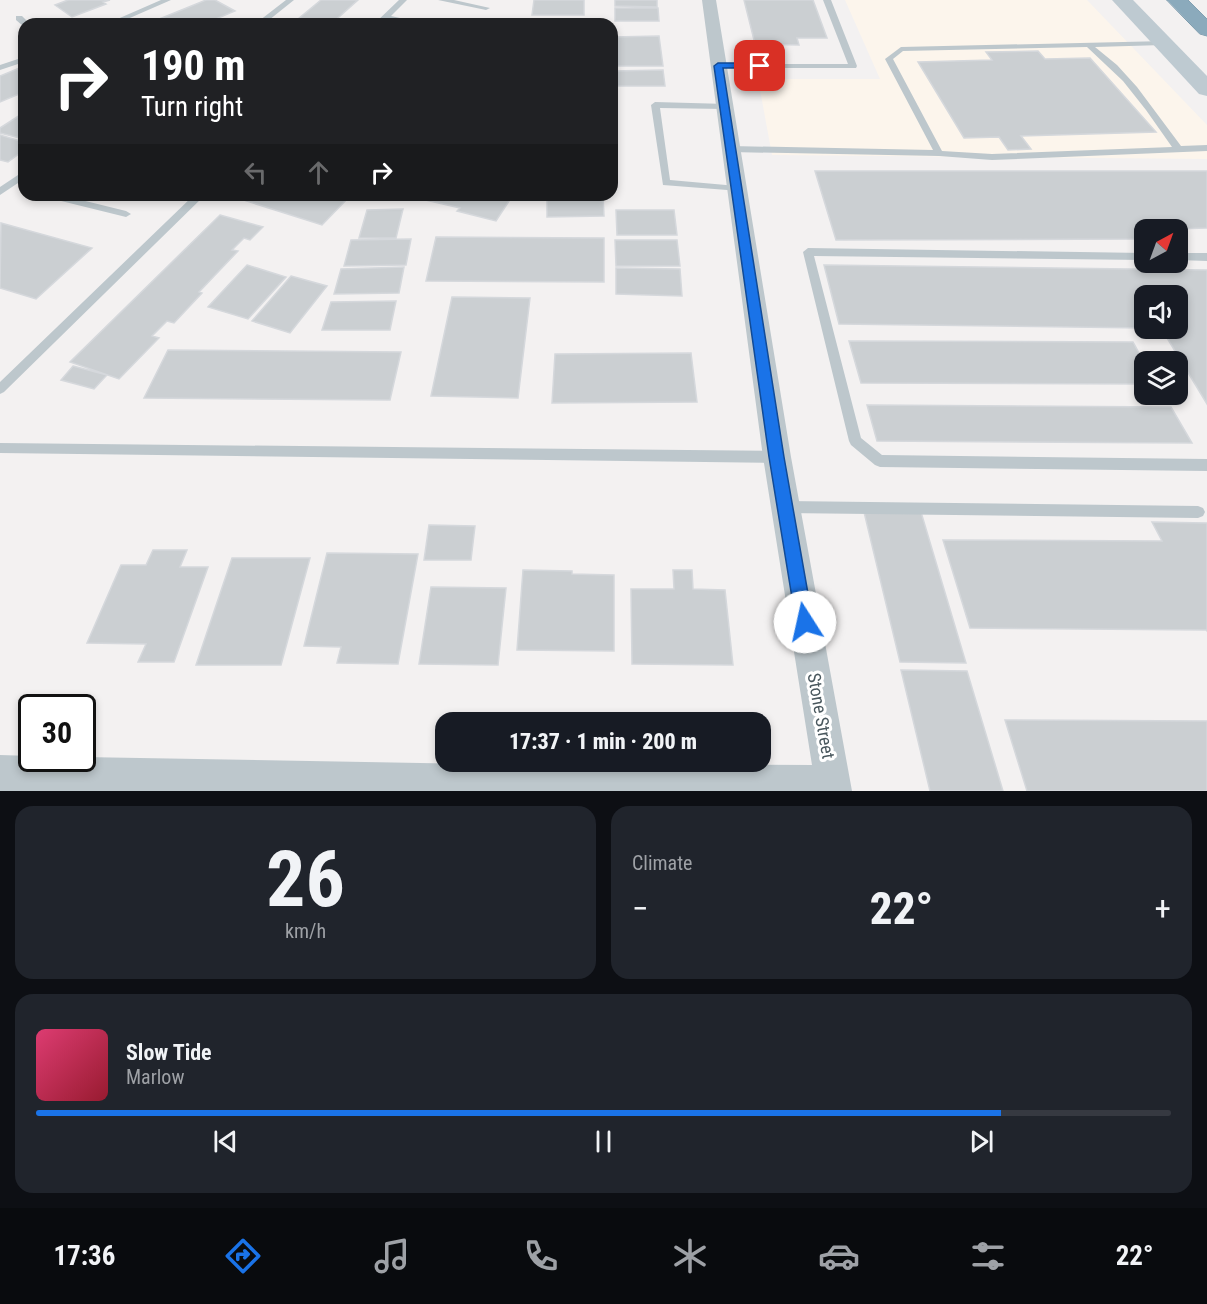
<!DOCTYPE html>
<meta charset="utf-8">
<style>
:root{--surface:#171b24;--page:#20242c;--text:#f1f3f6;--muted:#9ea1a6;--line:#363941;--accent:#1a73e8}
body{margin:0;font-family:"Roboto Condensed",sans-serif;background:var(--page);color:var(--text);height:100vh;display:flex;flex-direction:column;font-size:22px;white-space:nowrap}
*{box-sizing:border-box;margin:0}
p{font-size:20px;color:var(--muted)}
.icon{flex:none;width:33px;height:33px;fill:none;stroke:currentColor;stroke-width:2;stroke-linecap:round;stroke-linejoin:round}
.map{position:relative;height:791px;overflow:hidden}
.panel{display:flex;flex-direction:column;gap:15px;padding:15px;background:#0d0f14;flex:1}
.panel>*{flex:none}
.top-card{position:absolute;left:18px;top:18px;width:600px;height:183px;border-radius:18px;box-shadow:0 3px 9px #0003;background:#202124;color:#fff;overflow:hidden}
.needle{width:39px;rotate:41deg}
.tools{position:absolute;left:1134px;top:219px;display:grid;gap:12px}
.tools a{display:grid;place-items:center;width:54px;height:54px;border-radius:12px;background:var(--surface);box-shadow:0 3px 9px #0003;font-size:30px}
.speed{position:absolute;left:18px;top:694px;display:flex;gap:12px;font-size:30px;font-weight:700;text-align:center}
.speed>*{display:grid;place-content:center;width:78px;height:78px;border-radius:50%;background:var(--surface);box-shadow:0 3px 9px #0003;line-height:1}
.speed .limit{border:3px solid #111;border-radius:9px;background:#fff;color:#111}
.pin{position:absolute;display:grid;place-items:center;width:51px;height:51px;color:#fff;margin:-26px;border-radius:12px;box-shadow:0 3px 9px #0006}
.me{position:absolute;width:66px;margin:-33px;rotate:350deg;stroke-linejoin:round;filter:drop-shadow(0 0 4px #0008)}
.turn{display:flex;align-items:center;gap:21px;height:126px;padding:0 24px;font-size:27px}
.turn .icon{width:78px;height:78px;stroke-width:2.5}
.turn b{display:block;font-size:42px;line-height:51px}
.lanes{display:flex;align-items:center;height:57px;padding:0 24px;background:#0003;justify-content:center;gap:30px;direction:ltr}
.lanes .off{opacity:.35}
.big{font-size:45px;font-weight:800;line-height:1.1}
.panel .widget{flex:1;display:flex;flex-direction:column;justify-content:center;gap:9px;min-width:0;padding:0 21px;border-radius:18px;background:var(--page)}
.panel .dial{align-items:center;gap:0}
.dial b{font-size:78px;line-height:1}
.song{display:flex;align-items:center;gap:18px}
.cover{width:72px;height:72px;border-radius:9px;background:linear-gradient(135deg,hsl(340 70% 55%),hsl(350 70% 35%))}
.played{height:6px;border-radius:3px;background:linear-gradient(90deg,var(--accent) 85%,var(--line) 85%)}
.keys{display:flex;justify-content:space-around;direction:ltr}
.heat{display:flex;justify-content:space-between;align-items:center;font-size:33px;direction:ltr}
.panel .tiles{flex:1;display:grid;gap:15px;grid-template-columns:1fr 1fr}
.widget:last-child{grid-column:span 2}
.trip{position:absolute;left:435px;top:712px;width:336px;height:60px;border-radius:18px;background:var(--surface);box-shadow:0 3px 9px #0003;font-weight:800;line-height:60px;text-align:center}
.menu{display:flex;height:96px;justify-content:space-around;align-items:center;background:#090b0e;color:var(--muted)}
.menu .icon{width:42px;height:42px}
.menu .on{color:var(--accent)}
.menu b{font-size:27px;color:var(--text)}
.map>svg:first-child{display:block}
.commercial{fill:#fcf5ec}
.building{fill:#cbcfd2;stroke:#d5d8dc;stroke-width:1.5}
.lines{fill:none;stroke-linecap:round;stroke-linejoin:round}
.highway-casing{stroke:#7796a8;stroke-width:1}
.lane{fill:#bdc7cc;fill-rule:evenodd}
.street{fill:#bdc7cc;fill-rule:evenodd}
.secondary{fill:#becad1;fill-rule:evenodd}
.highway{fill:#8baabc;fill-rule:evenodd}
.route{fill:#1a73e8;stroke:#114b97;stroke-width:1.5}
.labels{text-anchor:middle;stroke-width:6;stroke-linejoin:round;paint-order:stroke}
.street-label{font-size:18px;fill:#49575d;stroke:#fff}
</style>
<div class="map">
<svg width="1207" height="791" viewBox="0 0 1207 791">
<rect width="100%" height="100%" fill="#f3f1f1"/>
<!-- commercial -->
<path class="commercial" d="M845 0H1087L1207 125V159L772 155 758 79H880Z"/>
<!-- building -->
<path class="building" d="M68 0H110L103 2 106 4 72 17 55 5Z
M206 0H215L235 11 204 24H147Z
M321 0H358L331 24H292Z
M534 0H584V15H532Z
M615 0H657V7L615 6Z
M744 0H813L827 38H797L799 45 755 44Z
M615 8H658L659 21H615Z
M659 36 663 66H617L614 37Z
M1038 51 1045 59 1090 58 1156 132 1021 136 1031 149 1008 150 999 137 964 138 918 62 992 60 986 52Z
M24 66V92L0 102V76Z
M663 70 665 86H615L613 71Z
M20 115 24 116V139L0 133V128Z
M0 135 24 142V150L8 162 0 160Z
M815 171H1207V228L1144 230V239L836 240Z
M236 195H351L322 225 234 197Z
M404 195H513L496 221 457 211 460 208Z
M603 195 604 216 547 217V196Z
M403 209 396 238H359L367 210Z
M616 210H674L677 235H617Z
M220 215 263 227 250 240 244 238 232 250 238 251 199 292 202 293 174 323 167 321 152 336 159 338 119 379 70 362Z
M1 223 92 248 36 299 0 288Z
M436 237 604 238V282L426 281Z
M411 239 406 265 344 266 351 240Z
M615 240H677L680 266H616Z
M247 265 286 277 248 319 208 307Z
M824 265 1207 270V404L1161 328H1178V296H1144V328L839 324Z
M404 267 399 293 334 294 341 269Z
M616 268 680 269 682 296 616 294Z
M291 276 327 286 290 333 252 321Z
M452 297 530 298 518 398 431 396Z
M396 301 390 330H322L331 302Z
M849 341 1133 342 1144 362V384L861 383Z
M168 350 401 352 390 400 144 398Z
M691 353 697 402 552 403 555 354Z
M73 366 107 375 94 389 61 380Z
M867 405 1171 407 1192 443 877 441Z
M864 512H921L966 663 900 662Z
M1152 522 1207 523V631L1206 630 970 628 943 540 1162 541Z
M429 525 475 526 471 560H424Z
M153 550H187L180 567H208L174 662H138L146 644 87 643 121 565H146Z
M327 553 418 554 398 664 337 663 341 647 304 646Z
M232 558H310L281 665H196Z
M523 570 572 571V574L614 575V651L517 650Z
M673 570H692L693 589 725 590 733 665 632 664 631 589H674Z
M431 587 506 588 498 665 419 664Z
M901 670 967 671 1003 791H930Z
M1005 720 1207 721V791H1027Z"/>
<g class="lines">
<!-- highway casing -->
<g class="highway-casing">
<path id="highway" d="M1167 0H1188L1207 19V36L1200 34Z"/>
</g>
<!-- lane -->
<path class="lane" d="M161 0H171L116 24H106Z
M286 0H294L264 24H255Z
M399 0H407L391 16 427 24H411L387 20 382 24H374Z
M438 0H454L490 8 486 10Z
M823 0H831L857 66 856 68H718L714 66 718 64H848Z
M16 16H22L30 24 23 26 16 20Z
M1166 41V45H1163L1095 47 1117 65 1137 87 1181 146 1207 145V151L992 160 939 156 731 152 727 149 731 146 933 150 885 59 901 47ZM1087 47 1123 81 1146 110 1172 147 992 154 942 151 893 59 903 51Z
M24 57V62L0 70V65Z
M655 102 727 104 728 106 724 109 660 108 670 180 737 186 740 187V191L663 185 651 105Z
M24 171V179L0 195V187Z
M43 195H61L126 211 131 214 126 217 45 197Z
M194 195H205L4 392 0 394V382Z
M808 248 1144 253V260L814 256 861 438 882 455 1207 459V471L880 467 875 465 851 445 849 441 803 252Z
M1207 253V261L1178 260V253Z
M0 443 777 451 782 453 783 457 782 461 777 463 0 453Z
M785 501 1198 506 1203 508 1205 512 1203 516 1198 518 785 513 780 511 778 507 780 503Z"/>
<!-- street -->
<path class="street" d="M702 0H716L791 457 852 791H0V755L32 756V759H82V757L476 764 812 765 763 457Z"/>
<!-- secondary -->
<path class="secondary" d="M1112 0H1133L1207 76V96L1199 94Z"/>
<!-- highway -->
<use href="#highway" class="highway"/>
</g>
<!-- route -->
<path class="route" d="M760 63 764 66 763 68H723L784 457 813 622 811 628 805 630 799 628 796 622 769 457 714 66 718 63Z"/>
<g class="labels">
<!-- street labels -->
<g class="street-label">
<text transform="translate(821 716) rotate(80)" y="6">Stone Street</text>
</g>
</g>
</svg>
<div class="tools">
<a><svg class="needle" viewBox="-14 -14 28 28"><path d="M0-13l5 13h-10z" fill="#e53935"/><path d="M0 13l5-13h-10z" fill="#9ea1a6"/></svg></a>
<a><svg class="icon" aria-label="sound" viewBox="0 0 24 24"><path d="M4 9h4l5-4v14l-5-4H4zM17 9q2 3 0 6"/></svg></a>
<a><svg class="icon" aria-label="layers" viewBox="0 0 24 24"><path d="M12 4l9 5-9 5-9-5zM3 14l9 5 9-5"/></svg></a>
</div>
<div class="speed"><div class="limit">30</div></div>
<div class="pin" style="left:760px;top:66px;background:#d93025"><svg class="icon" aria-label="arrive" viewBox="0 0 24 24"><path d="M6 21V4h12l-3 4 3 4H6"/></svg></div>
<svg class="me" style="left:805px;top:622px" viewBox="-20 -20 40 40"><circle r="19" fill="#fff"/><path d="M0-13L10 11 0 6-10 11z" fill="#1a73e8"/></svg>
<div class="trip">17:37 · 1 min · 200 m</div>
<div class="top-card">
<div class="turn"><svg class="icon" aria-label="right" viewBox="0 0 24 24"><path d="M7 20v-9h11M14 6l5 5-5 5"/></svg><div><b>190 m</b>Turn right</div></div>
<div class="lanes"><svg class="icon off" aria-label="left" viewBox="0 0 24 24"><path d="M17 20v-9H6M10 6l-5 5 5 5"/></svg><svg class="icon off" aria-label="ahead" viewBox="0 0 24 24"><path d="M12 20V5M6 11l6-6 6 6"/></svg><svg class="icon" aria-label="right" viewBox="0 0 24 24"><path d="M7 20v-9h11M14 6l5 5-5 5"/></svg></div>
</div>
</div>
<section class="panel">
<div class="tiles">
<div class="widget dial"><b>26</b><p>km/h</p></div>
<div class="widget"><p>Climate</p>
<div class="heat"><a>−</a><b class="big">22°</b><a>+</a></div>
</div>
<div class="widget">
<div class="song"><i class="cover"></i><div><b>Slow Tide</b><p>Marlow</p></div></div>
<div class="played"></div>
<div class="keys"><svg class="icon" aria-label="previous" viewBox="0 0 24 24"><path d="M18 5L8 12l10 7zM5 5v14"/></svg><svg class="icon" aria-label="pause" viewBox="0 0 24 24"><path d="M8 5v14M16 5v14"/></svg><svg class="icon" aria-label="next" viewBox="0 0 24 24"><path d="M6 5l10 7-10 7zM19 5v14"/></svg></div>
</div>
</div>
</section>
<nav class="menu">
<b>17:36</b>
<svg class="icon on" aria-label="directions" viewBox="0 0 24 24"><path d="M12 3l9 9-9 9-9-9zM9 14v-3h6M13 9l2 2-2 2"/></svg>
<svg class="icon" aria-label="music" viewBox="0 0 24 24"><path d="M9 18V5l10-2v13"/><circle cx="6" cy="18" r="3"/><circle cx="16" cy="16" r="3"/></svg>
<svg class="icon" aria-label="phone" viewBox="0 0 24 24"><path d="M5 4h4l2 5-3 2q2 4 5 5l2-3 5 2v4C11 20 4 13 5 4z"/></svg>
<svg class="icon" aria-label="climate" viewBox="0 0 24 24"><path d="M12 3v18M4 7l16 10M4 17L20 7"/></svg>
<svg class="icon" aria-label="car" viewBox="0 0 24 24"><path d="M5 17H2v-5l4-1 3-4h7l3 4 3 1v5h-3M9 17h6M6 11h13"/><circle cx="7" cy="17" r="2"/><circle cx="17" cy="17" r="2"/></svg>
<svg class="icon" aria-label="filters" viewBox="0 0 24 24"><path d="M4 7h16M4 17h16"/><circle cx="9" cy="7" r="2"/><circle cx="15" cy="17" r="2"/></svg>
<b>22°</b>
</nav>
